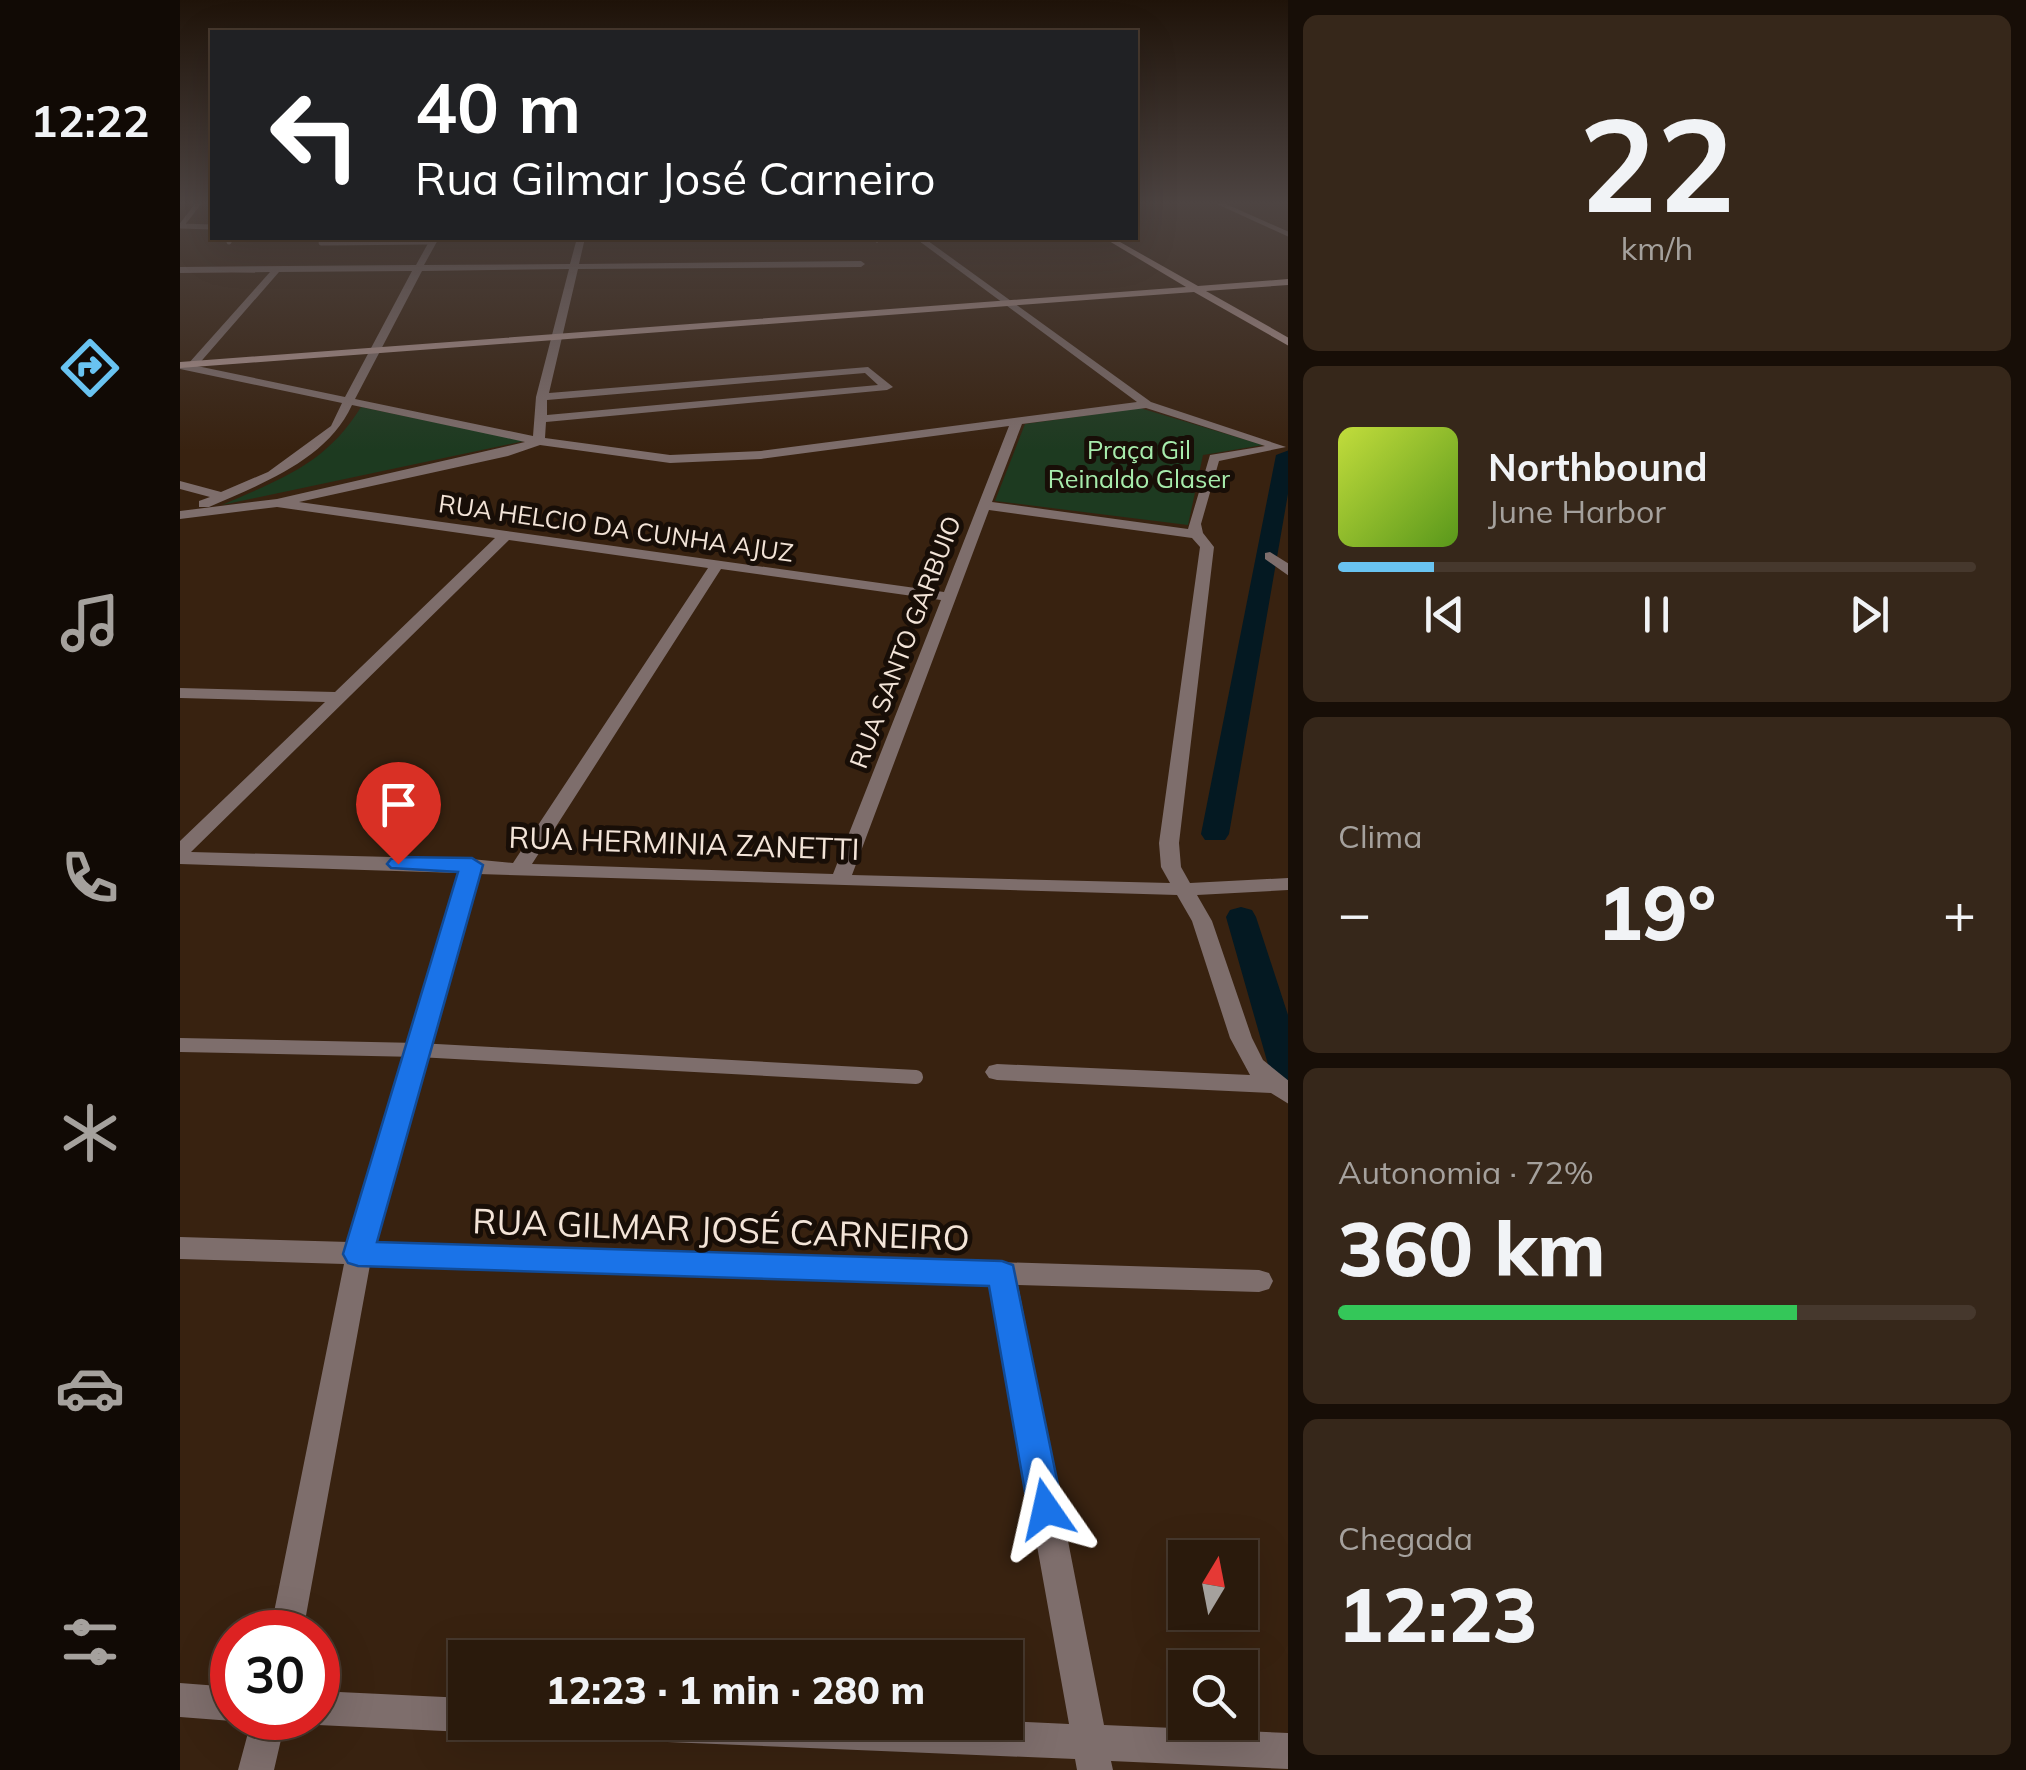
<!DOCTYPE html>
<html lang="pt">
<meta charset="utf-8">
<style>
:root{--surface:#2a1a0c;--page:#36271a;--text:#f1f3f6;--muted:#a5a19d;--line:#46382d;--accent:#69c3f1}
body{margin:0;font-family:Mulish,sans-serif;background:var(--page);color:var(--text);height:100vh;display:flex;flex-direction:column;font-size:38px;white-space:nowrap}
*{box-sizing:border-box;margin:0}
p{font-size:32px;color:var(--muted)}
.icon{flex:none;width:55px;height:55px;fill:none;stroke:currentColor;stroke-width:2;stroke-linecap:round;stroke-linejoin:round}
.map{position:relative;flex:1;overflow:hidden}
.sheet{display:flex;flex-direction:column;gap:15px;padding:15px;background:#170e07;width:738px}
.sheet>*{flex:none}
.guide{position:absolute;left:30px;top:30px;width:928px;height:210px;border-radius:0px;box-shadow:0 10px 40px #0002,0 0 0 2px var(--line);background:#202124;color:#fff;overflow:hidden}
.needle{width:65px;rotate:10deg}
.fabs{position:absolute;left:988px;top:1540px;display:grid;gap:20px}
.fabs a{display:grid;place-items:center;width:90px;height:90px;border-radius:0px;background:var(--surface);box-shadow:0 10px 40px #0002,0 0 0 2px var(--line);font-size:50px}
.speed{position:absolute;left:30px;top:1610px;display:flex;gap:20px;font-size:50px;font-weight:700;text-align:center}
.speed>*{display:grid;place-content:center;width:130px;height:130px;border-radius:50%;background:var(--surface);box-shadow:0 10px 40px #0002,0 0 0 2px var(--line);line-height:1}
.speed .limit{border:15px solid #d22;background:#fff;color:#111}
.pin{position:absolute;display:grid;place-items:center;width:85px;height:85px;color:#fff;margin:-102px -42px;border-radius:50% 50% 50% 0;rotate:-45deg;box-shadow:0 0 10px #0007}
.pin .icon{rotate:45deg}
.me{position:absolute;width:110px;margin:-55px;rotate:349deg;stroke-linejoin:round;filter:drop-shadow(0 0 8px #0008)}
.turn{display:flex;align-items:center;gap:35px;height:210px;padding:0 40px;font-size:45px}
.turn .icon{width:130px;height:130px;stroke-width:2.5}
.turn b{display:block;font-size:70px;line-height:85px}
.big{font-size:75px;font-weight:800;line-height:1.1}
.sheet .widget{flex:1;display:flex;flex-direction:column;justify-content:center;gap:15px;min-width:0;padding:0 35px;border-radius:15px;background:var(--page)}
.sheet .dial{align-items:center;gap:0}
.dial b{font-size:130px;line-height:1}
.song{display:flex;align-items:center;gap:30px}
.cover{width:120px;height:120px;border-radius:15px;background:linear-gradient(135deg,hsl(70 70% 55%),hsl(90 70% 35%))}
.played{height:10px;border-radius:5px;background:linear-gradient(90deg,var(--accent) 15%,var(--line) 15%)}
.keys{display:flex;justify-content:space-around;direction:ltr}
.heat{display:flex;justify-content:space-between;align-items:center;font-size:55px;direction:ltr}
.charge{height:15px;border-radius:8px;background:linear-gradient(90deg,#34c759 72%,var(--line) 0)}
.trip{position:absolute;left:268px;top:1640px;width:575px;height:100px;border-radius:0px;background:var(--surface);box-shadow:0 10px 40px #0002,0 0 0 2px var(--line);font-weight:800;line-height:100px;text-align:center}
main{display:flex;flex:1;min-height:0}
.tab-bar{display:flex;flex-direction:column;width:180px;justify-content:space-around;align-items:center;background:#110a05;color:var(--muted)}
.tab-bar .icon{width:70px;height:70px}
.tab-bar .current{color:var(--accent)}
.tab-bar b{font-size:45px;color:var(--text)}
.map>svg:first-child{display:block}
.green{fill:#1d3a20}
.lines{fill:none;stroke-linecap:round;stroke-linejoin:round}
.canal{fill:#041922;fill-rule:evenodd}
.lane-far1{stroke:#7e6e6c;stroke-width:5}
.lane{stroke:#7e6e6c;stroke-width:14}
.street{fill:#7e6e6c;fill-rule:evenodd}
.secondary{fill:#b09692;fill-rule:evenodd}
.route{fill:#1a73e8;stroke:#114b97;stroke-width:2.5}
.labels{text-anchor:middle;stroke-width:10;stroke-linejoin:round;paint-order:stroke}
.far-park-label{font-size:25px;fill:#a7ecac;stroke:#180e07}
.far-street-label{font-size:25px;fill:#f3e4d8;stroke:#180e07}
.street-label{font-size:30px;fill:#f3e4d8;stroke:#180e07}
.near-street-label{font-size:35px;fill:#f3e4d8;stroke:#180e07}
</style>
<main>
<nav class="tab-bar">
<b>12:22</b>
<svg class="icon current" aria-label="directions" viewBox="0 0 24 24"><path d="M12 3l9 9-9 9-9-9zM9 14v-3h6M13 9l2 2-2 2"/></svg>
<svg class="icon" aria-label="music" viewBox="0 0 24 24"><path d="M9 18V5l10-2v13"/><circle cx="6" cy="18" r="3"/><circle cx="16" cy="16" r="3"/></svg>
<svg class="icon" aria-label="phone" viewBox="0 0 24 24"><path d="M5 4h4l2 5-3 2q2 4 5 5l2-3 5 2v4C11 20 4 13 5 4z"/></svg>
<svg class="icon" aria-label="climate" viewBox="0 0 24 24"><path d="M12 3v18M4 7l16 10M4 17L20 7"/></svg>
<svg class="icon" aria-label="car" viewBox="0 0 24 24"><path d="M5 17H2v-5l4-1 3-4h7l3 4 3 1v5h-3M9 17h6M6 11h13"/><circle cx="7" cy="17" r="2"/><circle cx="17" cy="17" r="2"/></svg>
<svg class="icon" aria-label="filters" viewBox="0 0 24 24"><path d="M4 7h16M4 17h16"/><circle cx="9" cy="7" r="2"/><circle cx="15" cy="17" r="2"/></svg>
</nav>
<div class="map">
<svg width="1109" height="1770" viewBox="0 0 1109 1770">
<rect width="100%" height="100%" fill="#382210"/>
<!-- green -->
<path class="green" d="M181 407 344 441 42 505C101 479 146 464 181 407Z
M960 408 1083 445 1023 455 1008 525 815 501 845 424Z"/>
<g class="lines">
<!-- canal -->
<path class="canal" d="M1109 450V488L1049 834 1045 840H1025L1021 834 1096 455Z
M1061 907 1072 910 1076 917 1109 1018V1088L1097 1084 1091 1075 1046 917 1050 910Z"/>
<!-- lane-far1 -->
<path class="lane-far1" d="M18 204 1 226 32 227
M48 238 49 242
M141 243 252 242"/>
<!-- lane -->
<path class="lane" d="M0 1045 238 1050 736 1077"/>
<!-- street -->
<path class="street" d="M1037 204H1046L1109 232V237Z
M251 238H259L244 265 390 264 397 238H405L399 264 681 261 685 264 681 267 398 269 369 393 688 367 713 387 707 390 366 422 365 438 490 455 581 451 957 402 735 238H744L971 402 1106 447 1039 461 1021 524 1023 533 1034 547 999 843 1001 867 1010 883 1109 878V890L1017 895 1032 921 1072 1038 1083 1060 1109 1081V1104L1091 1093 817 1080 809 1078 805 1072 809 1066 817 1064 1070 1075 1050 1038 1012 921 997 895 298 874 195 1243 1079 1270 1089 1273 1093 1281 1089 1289 1079 1292 838 1285 924 1725 1109 1733V1769L931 1761 933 1770H897L895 1759 439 1740 427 1734 422 1722 825 1721 889 1724 810 1284 190 1265 123 1632H90L164 1264 0 1259V1237L169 1242 279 873 0 864V841L145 702 0 698V688L155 692 315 538 97 507 0 519V511L97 499 345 442 172 405C147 460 81 484 29 507H19V501L30 497 0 489V481L41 492 88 472 151 426 162 403 0 369V363L8 364 90 272 0 273V267L236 265ZM389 269 356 397 353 436 175 399 242 271ZM232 271 165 397 17 366 99 272ZM685 373 698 385 367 415V400ZM966 408 1085 446 1030 455 1008 529 812 502 842 424ZM829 426 764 592 119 502 328 456 360 445 490 463 581 459ZM809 510 1012 538 1020 547 979 843 981 867 990 883 672 875ZM329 540 528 568 333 863 291 859 11 852ZM541 569 761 600 653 874 352 864Z
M695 238H703L697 243 693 240Z
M1090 552 1109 564V576L1085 559V553Z
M0 1683 52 1687V1718H61L52 1721 0 1717Z
M138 1691 285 1698V1722H299L297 1727 285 1732 138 1725 125 1718H138Z
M72 1718H106L94 1770H58Z"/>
<!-- secondary -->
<path class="secondary" d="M924 238H933L1018 286 1109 279V285L1026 291 1109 338V346L1014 292 0 368V362L1006 287Z"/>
</g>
<!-- sky -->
<linearGradient id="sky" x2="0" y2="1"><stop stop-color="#1f1309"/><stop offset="0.45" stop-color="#4d4442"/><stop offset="1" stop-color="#4d4442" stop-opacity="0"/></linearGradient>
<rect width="1109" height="451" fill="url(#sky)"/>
<!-- route -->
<path class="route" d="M218 857 292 858 303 865 197 1242 822 1261 833 1265 883 1509 878 1521 866 1526 853 1521 848 1509 809 1286 178 1266 168 1263 163 1254 278 872 211 868 207 864 211 859Z"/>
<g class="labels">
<!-- far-park labels -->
<g class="far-park-label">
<text x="959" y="459">Praça Gil<tspan x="959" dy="29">Reinaldo Glaser</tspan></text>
</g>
<!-- far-street labels -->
<g class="far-street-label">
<text transform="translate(436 528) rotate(8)" y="9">RUA HELCIO DA CUNHA AJUZ</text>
<text transform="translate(725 642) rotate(-69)" y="9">RUA SANTO GARBUIO</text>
</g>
<!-- street labels -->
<g class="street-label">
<text transform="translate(504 844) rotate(2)" y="10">RUA HERMINIA ZANETTI</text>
</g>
<!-- near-street labels -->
<g class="near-street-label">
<text transform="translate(541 1230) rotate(2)" y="12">RUA GILMAR JOSÉ CARNEIRO</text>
</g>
</g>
</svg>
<div class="fabs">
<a><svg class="needle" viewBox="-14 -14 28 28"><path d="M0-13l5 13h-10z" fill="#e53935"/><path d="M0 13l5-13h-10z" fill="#a5a19d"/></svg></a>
<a><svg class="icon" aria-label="search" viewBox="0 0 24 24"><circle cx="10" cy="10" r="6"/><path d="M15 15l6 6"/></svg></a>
</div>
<div class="speed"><div class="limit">30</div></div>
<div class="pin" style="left:218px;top:864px;background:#d93025"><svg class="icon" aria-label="arrive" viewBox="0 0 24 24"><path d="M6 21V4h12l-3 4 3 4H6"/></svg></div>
<svg class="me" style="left:866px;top:1509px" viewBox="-20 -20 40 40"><path d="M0-17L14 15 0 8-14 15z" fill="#1a73e8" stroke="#fff" stroke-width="4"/></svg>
<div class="trip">12:23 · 1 min · 280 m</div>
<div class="guide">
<div class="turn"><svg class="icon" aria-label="left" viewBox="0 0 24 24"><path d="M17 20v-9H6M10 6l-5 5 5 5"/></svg><div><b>40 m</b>Rua Gilmar José Carneiro</div></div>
</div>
</div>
<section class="sheet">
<div class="widget dial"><b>22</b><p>km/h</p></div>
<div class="widget">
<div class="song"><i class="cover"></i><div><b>Northbound</b><p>June Harbor</p></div></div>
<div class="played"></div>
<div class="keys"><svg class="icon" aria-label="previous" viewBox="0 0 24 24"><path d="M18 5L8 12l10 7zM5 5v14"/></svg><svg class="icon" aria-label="pause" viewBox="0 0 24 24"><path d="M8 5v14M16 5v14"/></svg><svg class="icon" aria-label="next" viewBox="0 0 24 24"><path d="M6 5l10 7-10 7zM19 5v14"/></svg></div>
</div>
<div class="widget"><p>Clima</p>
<div class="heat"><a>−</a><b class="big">19°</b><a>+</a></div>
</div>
<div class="widget"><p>Autonomia · 72%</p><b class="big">360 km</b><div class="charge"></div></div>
<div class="widget"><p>Chegada</p><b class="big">12:23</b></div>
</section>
</main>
